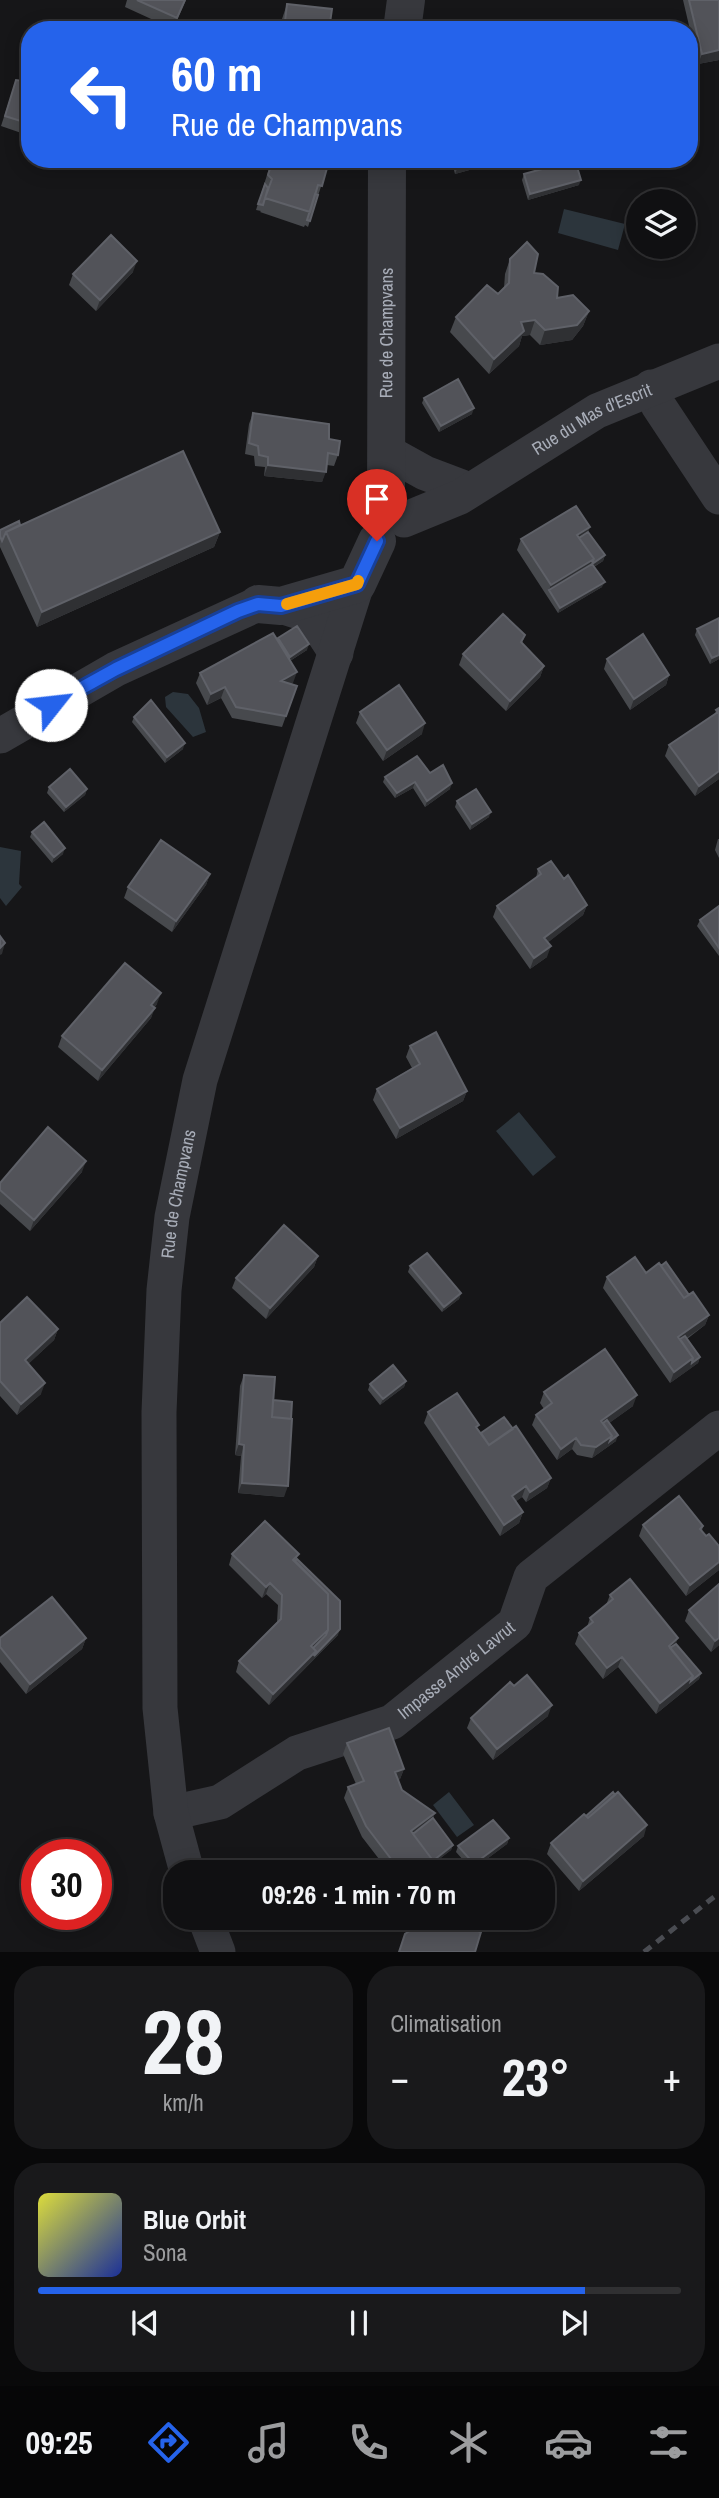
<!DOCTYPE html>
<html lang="fr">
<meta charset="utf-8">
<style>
:root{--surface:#101012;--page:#19191b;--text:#f1f3f6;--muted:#9c9d9f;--line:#303032;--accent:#2563eb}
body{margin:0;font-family:"Archivo Narrow",sans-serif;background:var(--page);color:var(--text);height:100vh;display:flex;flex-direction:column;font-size:26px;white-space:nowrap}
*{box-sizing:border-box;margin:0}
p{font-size:23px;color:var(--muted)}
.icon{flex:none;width:38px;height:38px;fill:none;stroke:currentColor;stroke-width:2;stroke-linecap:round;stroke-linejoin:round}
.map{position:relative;height:1952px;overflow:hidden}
.side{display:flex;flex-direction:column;gap:14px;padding:14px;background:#09090a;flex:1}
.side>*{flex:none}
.top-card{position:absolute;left:21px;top:21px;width:677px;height:147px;border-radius:28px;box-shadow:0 4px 18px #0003,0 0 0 2px var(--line);background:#2563eb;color:#fff;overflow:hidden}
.tools{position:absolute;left:626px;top:189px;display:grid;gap:14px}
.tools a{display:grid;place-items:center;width:70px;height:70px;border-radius:50%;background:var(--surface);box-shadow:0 4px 18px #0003,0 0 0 2px var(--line);font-size:35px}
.speed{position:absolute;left:21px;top:1839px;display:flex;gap:14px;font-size:35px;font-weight:700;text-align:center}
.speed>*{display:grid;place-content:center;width:91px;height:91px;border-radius:50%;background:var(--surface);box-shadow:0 4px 18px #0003,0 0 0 2px var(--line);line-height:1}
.speed .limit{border:10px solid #d22;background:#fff;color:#111}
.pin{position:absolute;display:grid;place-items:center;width:60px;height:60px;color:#fff;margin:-72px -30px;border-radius:50% 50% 50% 0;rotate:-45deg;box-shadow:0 0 7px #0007}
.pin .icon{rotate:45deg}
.me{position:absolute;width:77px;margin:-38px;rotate:61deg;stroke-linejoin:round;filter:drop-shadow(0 0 5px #0008)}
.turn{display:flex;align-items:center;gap:24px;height:147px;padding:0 35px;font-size:32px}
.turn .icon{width:91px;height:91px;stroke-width:2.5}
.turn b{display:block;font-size:49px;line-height:60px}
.big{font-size:52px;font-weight:700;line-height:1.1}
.side .widget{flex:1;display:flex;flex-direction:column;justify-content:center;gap:10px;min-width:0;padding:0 24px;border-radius:28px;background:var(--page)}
.side .dial{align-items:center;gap:0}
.dial b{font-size:91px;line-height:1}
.song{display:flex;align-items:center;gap:21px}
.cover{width:84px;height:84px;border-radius:10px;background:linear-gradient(135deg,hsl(60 70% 55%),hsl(230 70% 35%))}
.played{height:7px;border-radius:4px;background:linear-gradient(90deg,var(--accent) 85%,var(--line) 85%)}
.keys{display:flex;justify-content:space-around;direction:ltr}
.heat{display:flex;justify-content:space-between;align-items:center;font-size:38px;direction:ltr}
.side .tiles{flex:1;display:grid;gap:14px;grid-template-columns:1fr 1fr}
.widget:last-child{grid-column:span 2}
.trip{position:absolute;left:163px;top:1860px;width:392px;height:70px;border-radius:28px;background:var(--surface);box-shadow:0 4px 18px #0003,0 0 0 2px var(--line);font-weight:700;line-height:70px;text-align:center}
.menu{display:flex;height:112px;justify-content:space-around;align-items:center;background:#060607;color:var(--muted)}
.menu .icon{width:49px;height:49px}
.menu .selected{color:var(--accent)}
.menu b{font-size:32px;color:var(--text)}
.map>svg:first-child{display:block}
.water{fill:#2c353c}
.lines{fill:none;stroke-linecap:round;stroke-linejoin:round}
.minor{stroke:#37383d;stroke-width:35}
.tertiary{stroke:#37383d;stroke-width:38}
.rail{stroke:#4a4c52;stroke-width:5;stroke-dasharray:9 7;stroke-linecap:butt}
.wall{fill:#47494d}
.shaded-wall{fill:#2f3033}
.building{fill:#525359;stroke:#5f6168;stroke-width:2}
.route-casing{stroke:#184099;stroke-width:18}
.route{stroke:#2563eb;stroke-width:12}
.slow{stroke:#f59e0b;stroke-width:12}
.labels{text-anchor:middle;stroke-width:6;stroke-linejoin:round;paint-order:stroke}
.street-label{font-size:18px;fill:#a8adb8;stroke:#111113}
</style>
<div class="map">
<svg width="719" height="1952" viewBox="0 0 719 1952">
<rect width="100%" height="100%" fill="#161618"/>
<!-- water -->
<path class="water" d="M564 209 625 224 618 250 558 233Z
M173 692 188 694 199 708 206 732 193 737 166 707 165 697Z
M0 847 21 851 19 884 22 887 6 906 0 898Z
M519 1112 556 1157 533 1176 496 1131Z
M449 1792 474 1825 457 1837 433 1805Z"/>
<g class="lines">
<!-- minor -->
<g class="minor">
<path d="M651 387 658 405 719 497"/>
<path d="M387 452 425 473 470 490"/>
<path id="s1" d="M404 520 460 497 597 411 719 361"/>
<path d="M281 606 312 616 336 653"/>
<path d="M0 736 116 669 258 604"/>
<path id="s2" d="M171 1813 220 1802 297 1753 392 1722 515 1623 531 1577 719 1428"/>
<path id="s3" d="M187 1872 171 1813 160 1708 159 1412 164 1290 172 1217 200 1080 357 584"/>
<path d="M205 1918 218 1952"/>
</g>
<!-- tertiary -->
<g class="tertiary">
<path d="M402 30 406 0"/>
<path id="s4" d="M386 506 387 159"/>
<path d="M258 604 281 606 357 584 377 541"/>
</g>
<!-- rail -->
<path class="rail" d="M644 1952 719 1893"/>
</g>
<!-- wall -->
<path class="wall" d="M127 0H186L173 29 125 7Z
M683 0H719V60L698 64Z
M287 4 329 30H280L282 19Z
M30 59V136L1 126 16 80 23 81Z
M272 159H316L315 163 327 168 308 227 305 225 304 227 260 212 261 211 256 210Z
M451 159H509L455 174Z
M524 174 579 185 528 200 522 180Z
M510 259 534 273 557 298 589 311 583 326 572 340 540 345 530 335 522 336 519 346 489 374 450 332 456 317 498 294 504 288 505 274Z
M133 272 96 311 69 285 73 274Z
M424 398 472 414 439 432 422 403Z
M253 413 329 439 338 455 334 466 327 465 322 482 264 476 265 467 255 466 254 456 245 454 249 424Z
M20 525 220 532 214 547 37 627 0 547V530Z
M588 532 605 555 603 561 594 567 602 587 558 613 517 550 521 539Z
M719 618V659L710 664 695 635 697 629Z
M525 635 522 643 544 666 540 677 506 711 459 665 463 654Z
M278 638 307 650 290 661 293 683 291 684 297 686 282 727 232 718 221 698 207 705 196 683 200 673 277 640Z
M607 659 669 675 666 685 630 710 604 669Z
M719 708V779L695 796 665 756 669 745 715 715 716 710Z
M360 712 422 734 383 761 356 723Z
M134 717 183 749 165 763 132 722Z
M430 773 450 789 425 807 413 788 395 798 383 782 385 777Z
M49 787 87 789 85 795 64 812 47 793Z
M457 801 489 817 470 830 455 807Z
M32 832 63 854 52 863 30 837Z
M718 839H719V858L715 850Z
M538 869 564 879 587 905 583 915 548 942 547 957 530 969 493 917 497 906 536 878Z
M210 874 206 885 172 932 124 898 128 887Z
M719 906V956L697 926 700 920Z
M157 1004 154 1008 151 1018 98 1081 58 1047 62 1036Z
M410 1046 467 1091 463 1101 396 1139 373 1100 377 1089 412 1068 406 1057Z
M82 1172 30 1231 0 1204V1183Z
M318 1256 314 1267 266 1319 232 1288 236 1278Z
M410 1266 461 1293 459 1299 442 1312 408 1272Z
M646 1273 689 1295 709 1315 705 1325 687 1339 700 1357 698 1363 670 1383 603 1288 607 1277Z
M0 1323 58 1329 54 1340 28 1364 41 1394 17 1415 0 1396Z
M244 1375 273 1400 291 1419 284 1497 238 1493 241 1456 235 1455 240 1386Z
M406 1381 404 1387 380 1405 368 1390 370 1384Z
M544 1392 633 1406 609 1423 616 1441 592 1458 577 1455 572 1449 557 1460 532 1425 536 1415 544 1409 540 1403Z
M428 1412 478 1429 481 1433 513 1429 551 1478 547 1488 526 1502 522 1497 516 1501 523 1512 519 1523 500 1536 424 1423Z
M643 1525 703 1526 702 1531 706 1536 719 1546V1570L686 1596 639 1536Z
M232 1554 297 1559 338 1635 269 1705 236 1672 239 1661 277 1622 278 1605 266 1594 262 1598 229 1565Z
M719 1584V1645L711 1652 685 1621 689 1610Z
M610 1595 676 1644 701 1673 699 1679 656 1714 618 1667 603 1679 575 1644 579 1633 587 1627 590 1618 606 1605Z
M0 1638H86L82 1649 26 1694 0 1662Z
M548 1716 493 1760 467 1728 471 1718Z
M347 1743 404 1769 400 1779 398 1780 402 1790 433 1818 453 1845 451 1850 422 1872H389L362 1837 344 1798 348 1787 356 1784 343 1754Z
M586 1816 644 1836 579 1891 547 1854 551 1843Z
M509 1838 507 1844 472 1870 456 1852 458 1846Z"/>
<!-- shaded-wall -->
<path class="shaded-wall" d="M719 50V60L698 64 702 54Z
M475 159H509L455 174 459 164Z
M581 180 579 185 528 200 530 194Z
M137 261 133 272 96 311 100 300Z
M589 311 583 326 572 340 540 345 545 330Z
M535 320 530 335 522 336 519 346 489 374 494 359 521 322Z
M474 408 472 414 439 432 441 426Z
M268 465 326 472 322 482 264 476Z
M590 527 586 538 577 543V535Z
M220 532 214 547 37 627 42 612Z
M605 555 603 561 590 569 549 590 551 585 594 559Z
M605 582 602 587 558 613 560 608Z
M309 644 307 650 288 662 290 657Z
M719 655V659L710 664 712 658Z
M544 666 540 677 506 711 510 701Z
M297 672 293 683 277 692 281 681Z
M669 675 666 685 630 710 634 699Z
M225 687 221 698 207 705 211 694Z
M425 723 422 734 383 761 387 750Z
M185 743 183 749 165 763 167 757Z
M719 771V779L695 796 699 786Z
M415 782 413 788 395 798 397 793Z
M452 783 450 789 425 807 427 801Z
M87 789 85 795 64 812 66 807Z
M491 812 489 817 470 830 472 824Z
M65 848 63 854 52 863 54 857Z
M210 874 206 885 172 932 176 921Z
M587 905 583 915 541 948 544 938Z
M5 943 2 954 0 955V948Z
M551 946 547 957 530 969 534 958Z
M161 993 157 1004 151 1012 155 1008 151 1018 98 1081 102 1070Z
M467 1091 463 1101 396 1139 400 1128Z
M86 1161 82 1172 30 1231 34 1220Z
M318 1256 314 1267 266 1319 270 1308Z
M461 1293 459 1299 442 1312 444 1307Z
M709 1315 705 1325 678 1344V1337Z
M58 1329 54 1340 21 1371 25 1360Z
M700 1357 698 1363 690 1369 692 1363Z
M693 1358 690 1369 670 1383 674 1372Z
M406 1381 404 1387 380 1405 383 1399Z
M45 1383 41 1394 17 1415 21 1404Z
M637 1395 633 1406 601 1429V1421Z
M618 1435 616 1441 592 1458 596 1447 612 1436Z
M576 1438 572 1449 557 1460 561 1449Z
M239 1444 244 1445 241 1456 235 1455Z
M551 1478 547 1488 526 1502 530 1492Z
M242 1483 288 1486 284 1497 238 1493Z
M526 1486 522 1497 508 1507 512 1496Z
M523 1512 519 1523 500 1536 504 1525Z
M719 1562V1570L686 1596 690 1585Z
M270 1583 266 1594 262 1598 266 1587Z
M340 1629 338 1635 269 1705 273 1694 316 1651Z
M328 1630 324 1641 311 1653V1646Z
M86 1638 82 1649 26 1694 30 1684Z
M678 1638 674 1649 669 1653V1646Z
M719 1638V1645L711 1652 715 1641Z
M622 1657 618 1667 603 1679 607 1668Z
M701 1673 699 1679 656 1714 660 1703 693 1676Z
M552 1705 548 1716 493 1760 497 1749Z
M404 1769 400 1779 391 1783 395 1772Z
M435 1813 431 1824 411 1839V1831Z
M647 1825 644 1836 579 1891 583 1881Z
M509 1838 507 1844 472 1870 474 1864Z
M453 1845 451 1850 427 1869 429 1864Z
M431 1858 427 1869 422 1872H412Z"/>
<!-- building -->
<path class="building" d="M137 0H185L177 18Z
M689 0H719V50L702 54Z
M287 4 332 9 329 30H284Z
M30 61V124L5 116 16 80 23 81Z
M273 159H316L315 163 327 168 322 186 318 185 310 212 265 198 272 179 268 175Z
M458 159H475L459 164Z
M575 160 581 180 530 194 524 174Z
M265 184 268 188 263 205 258 204Z
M315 194 318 195 310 221 307 220Z
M111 235 137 261 100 300 73 274Z
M527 242 538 254 534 273 543 274 558 287 557 298 573 295 589 311 577 325 545 330 535 320 521 322 524 331 494 359 456 317 487 285 498 294 509 283 510 259Z
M458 379 474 408 441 426 424 398Z
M253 413 329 424V439L340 441 338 455 328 453 326 472 268 465V457L259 455 258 446 249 443Z
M183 451 220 532 42 612 6 532Z
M576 506 590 527 577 535 594 559 551 585 521 539Z
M19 521 20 525 6 532 2 541 0 536V530Z
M588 532 605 555 592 564 594 559 579 538Z
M592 564 605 582 560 608 549 590Z
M503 614 525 635 521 642 544 666 510 701 463 654Z
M719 618V655L712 658 697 629Z
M297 626 309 644 290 657 278 638Z
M273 633 297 672 281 681 297 686 286 716 236 707 225 687 211 694 200 673Z
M643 634 669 675 634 699 607 659Z
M399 685 425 723 387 750 360 712Z
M151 700 185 743 167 757 134 717Z
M719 708V771L699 786 669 745 718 712 716 710Z
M417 756 430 773 443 765 452 783 427 801 415 782 397 793 385 777Z
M70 769 87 789 66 807 49 787Z
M476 789 491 812 472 824 457 801Z
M44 822 65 848 54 857 32 832Z
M161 840 210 874 176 921 128 887Z
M551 861 564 879 568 875 587 905 544 938 551 946 534 958 497 906 541 874 538 869Z
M719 906V948L700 920Z
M0 936 5 943 0 948Z
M125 963 161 993 151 1005 155 1008 102 1070 62 1036Z
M436 1032 467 1091 400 1128 377 1089 420 1064 410 1046Z
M48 1127 86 1161 34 1220 0 1190V1183Z
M284 1225 318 1256 270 1308 236 1278Z
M427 1253 461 1293 444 1307 410 1266Z
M635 1257 646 1273 659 1263 684 1298 693 1292 709 1315 678 1337 693 1358 674 1372 607 1277Z
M666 1262 689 1295 684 1298 661 1266Z
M27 1297 58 1329 25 1360 45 1383 21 1404 0 1381V1323Z
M685 1336 700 1357 692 1363 693 1358 680 1339Z
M605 1349 637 1395 601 1421 612 1436 596 1447 581 1445 576 1438 561 1449 536 1415 552 1403 544 1392Z
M393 1365 406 1381 383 1399 370 1384Z
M244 1375 275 1377 272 1417 292 1419 288 1486 242 1483 244 1445 239 1444Z
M457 1393 479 1425 476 1427 489 1445 516 1426 551 1478 530 1492 526 1486 512 1496 523 1512 504 1525 428 1412Z
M273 1400 292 1402 291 1419 272 1417Z
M504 1417 513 1429 489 1445 481 1433Z
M607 1420 618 1435 610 1441 612 1436 603 1423Z
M679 1496 703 1526 700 1529 706 1536 709 1534 719 1546V1562L690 1585 643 1525Z
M265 1521 299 1554 293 1560 328 1594V1630L311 1646 316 1651 273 1694 239 1661 281 1619 282 1595 270 1583 266 1587 232 1554Z
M297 1559 340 1601V1629L314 1656 316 1651 313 1648 326 1635 328 1630V1594L295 1561Z
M630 1579 678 1638 669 1646 693 1676 660 1703 622 1657 607 1668 579 1633 593 1622 590 1618 613 1599 610 1595Z
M719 1584V1638L715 1641 689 1610Z
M52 1597 86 1638 30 1684 0 1647V1638Z
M676 1644 701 1673 691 1681 693 1676 670 1648Z
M527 1675 552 1705 497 1749 471 1718 510 1682 514 1686Z
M389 1728 404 1769 395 1772 402 1790 435 1813 411 1831 431 1858 412 1872H401L366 1826 348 1787 364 1781 347 1743Z
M613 1792 615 1795 588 1818 586 1816Z
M618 1792 647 1825 583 1881 551 1843 584 1814 588 1818Z
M433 1818 453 1845 429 1864 431 1858 413 1834Z
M493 1820 509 1838 474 1864 458 1846Z
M430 1918H433L481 1932 475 1952H399L405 1934Z"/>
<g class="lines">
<!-- route casing -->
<g class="route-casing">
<path id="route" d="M51 705 116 669 238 611 258 604 281 606 357 584 377 541"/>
</g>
<!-- route -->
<use href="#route" class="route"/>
<!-- slow -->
<path class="slow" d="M287 604 357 584 358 581"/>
</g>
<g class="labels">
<!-- street labels -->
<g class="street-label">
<text dy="6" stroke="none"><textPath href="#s4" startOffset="173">Rue de Champvans</textPath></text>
<text dy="6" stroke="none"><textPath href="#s1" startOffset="214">Rue du Mas d'Escrit</textPath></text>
<text dy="6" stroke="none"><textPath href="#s3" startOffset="682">Rue de Champvans</textPath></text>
<text dy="6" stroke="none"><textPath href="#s2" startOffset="324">Impasse André Lavrut</textPath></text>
</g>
</g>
</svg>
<div class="tools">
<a><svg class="icon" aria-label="layers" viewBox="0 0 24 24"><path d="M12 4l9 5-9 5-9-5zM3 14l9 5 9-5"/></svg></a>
</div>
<div class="speed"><div class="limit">30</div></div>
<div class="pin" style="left:377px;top:541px;background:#d93025"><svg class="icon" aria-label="arrive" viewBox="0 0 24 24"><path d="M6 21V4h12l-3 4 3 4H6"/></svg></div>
<svg class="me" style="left:51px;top:705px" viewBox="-20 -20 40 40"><circle r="19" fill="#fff"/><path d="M0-13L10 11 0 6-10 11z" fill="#2563eb"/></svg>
<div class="trip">09:26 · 1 min · 70 m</div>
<div class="top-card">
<div class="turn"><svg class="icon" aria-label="left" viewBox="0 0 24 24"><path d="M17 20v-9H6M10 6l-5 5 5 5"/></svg><div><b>60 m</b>Rue de Champvans</div></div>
</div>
</div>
<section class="side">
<div class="tiles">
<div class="widget dial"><b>28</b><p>km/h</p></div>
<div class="widget"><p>Climatisation</p>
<div class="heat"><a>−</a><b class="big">23°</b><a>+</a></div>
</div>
<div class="widget">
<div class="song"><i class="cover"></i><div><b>Blue Orbit</b><p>Sona</p></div></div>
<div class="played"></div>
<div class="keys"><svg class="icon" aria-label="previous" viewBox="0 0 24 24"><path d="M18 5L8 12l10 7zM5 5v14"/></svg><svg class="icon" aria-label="pause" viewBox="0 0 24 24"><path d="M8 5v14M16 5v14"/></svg><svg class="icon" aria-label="next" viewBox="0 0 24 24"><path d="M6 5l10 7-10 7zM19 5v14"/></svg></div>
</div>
</div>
</section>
<nav class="menu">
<b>09:25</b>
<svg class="icon selected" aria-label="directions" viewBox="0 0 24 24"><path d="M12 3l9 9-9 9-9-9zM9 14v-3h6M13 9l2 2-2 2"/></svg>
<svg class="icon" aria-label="music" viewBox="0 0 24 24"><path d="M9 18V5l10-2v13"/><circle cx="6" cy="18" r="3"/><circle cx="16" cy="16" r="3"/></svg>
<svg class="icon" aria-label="phone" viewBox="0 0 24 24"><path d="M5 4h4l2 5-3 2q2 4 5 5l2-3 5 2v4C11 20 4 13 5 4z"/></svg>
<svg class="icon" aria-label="climate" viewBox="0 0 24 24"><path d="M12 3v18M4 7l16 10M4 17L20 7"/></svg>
<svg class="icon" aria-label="car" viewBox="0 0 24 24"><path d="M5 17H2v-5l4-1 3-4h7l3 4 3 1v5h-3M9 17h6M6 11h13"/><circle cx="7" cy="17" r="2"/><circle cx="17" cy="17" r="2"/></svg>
<svg class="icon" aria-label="filters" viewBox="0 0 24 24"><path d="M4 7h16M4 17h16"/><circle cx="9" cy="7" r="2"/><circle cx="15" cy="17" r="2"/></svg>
</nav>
